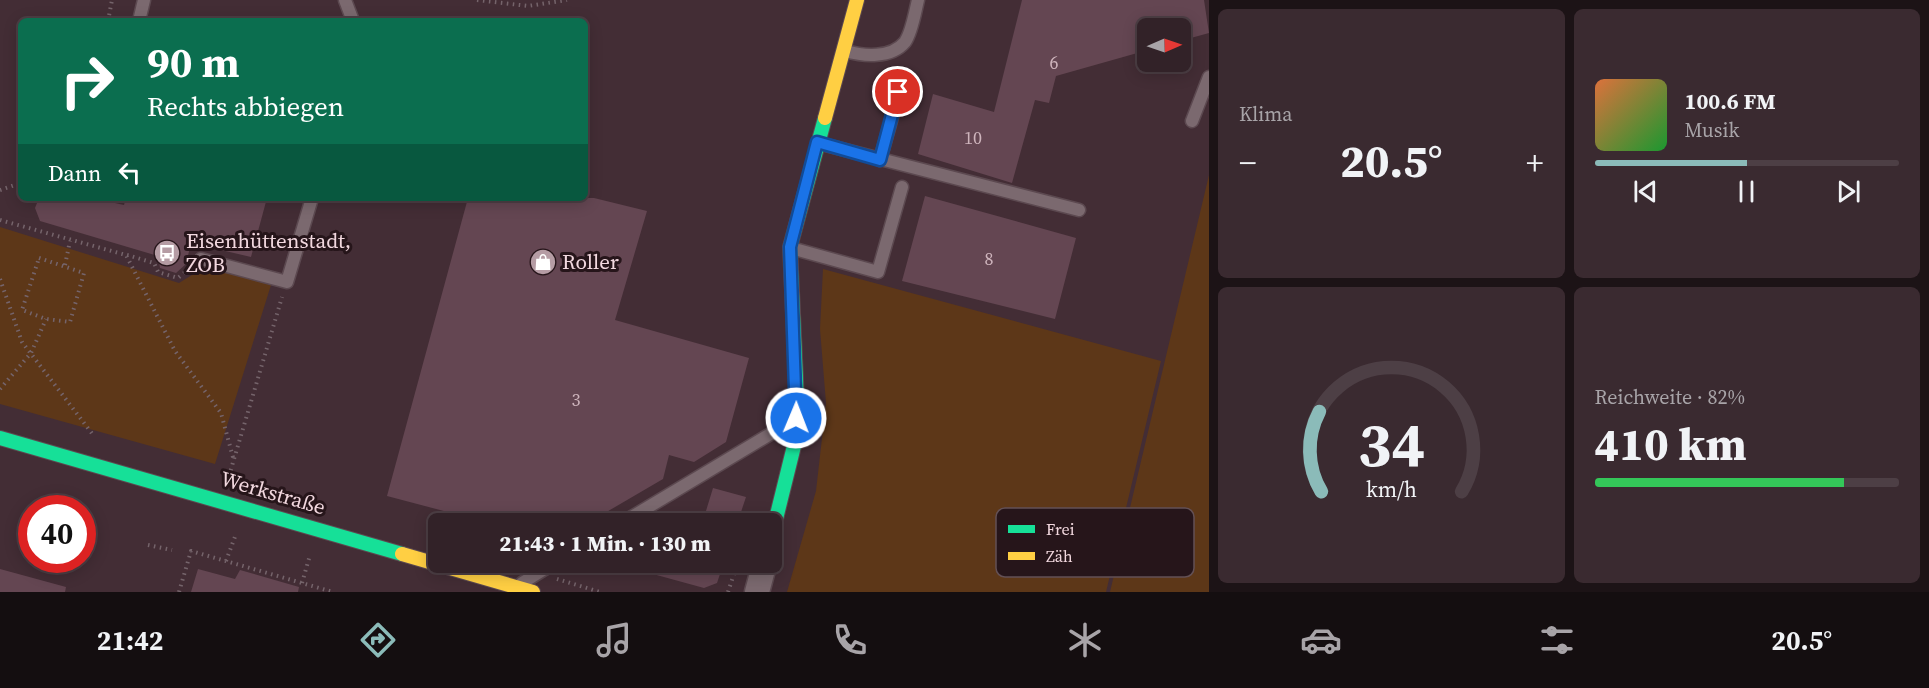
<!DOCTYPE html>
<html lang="de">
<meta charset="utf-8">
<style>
:root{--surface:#322228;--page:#3a2a30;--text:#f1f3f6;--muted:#a8a4a8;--line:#4d3f45;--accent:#8bbbb9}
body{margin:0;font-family:"Source Serif 4",serif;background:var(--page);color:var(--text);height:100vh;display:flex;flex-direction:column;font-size:22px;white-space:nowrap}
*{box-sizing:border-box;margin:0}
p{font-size:20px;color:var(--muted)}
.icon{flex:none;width:33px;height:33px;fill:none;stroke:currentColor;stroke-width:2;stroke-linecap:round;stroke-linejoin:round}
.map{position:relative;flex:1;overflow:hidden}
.details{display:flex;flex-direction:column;gap:9px;padding:9px;background:#1c1316;width:720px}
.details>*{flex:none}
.guide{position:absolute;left:18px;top:18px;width:570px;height:183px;border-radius:9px;box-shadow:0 3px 15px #0003,0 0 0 2px var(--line);background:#0b6e4f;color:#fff;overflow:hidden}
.needle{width:39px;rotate:88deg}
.controls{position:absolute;left:1137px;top:18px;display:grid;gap:12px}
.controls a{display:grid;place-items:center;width:54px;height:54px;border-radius:9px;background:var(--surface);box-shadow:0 3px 15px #0003,0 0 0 2px var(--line);font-size:30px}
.speed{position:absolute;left:18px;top:495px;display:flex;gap:12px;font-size:30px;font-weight:700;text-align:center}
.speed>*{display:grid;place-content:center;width:78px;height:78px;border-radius:50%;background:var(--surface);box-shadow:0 3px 15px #0003,0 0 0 2px var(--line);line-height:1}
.speed .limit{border:9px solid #d22;background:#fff;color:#111}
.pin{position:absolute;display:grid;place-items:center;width:51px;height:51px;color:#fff;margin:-26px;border:3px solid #fff;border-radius:50%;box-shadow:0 2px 6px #0007}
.me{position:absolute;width:66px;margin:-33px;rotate:1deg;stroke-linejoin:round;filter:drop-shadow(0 0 4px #0008)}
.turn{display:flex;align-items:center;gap:21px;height:126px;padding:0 30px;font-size:27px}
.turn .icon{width:78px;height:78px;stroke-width:2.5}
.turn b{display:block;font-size:42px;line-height:51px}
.then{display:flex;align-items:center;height:57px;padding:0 30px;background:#0003;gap:12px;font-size:22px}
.big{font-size:45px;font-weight:800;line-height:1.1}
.details .card{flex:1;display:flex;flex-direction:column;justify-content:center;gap:9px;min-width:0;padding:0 21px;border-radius:9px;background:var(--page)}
.details .dial{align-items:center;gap:0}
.dial svg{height:156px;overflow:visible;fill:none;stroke:var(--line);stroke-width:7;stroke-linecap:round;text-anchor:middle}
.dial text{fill:var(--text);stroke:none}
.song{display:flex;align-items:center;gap:18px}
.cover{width:72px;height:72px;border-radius:9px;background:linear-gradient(135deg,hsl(20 70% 55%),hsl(130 70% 35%))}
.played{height:6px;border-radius:3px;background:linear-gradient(90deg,var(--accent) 50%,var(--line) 50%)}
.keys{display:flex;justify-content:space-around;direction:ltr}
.heat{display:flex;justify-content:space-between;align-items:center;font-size:33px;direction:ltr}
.charge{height:9px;border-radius:4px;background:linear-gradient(90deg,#34c759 82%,var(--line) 0)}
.details .tiles{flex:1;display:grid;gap:9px;grid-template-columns:repeat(2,1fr)}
.trip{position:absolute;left:428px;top:513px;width:354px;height:60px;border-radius:9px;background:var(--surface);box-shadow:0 3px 15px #0003,0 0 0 2px var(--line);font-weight:800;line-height:60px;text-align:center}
.menu{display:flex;height:96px;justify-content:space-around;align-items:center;background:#140e10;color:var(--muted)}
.menu .icon{width:42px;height:42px}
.menu .current{color:var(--accent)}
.menu b{font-size:27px;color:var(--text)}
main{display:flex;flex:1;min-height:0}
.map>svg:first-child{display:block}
.green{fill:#5d3718}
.building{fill:#644652}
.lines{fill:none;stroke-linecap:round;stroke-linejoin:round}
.lane-casing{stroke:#5c4950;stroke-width:15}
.street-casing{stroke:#5c4950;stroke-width:27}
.fast-casing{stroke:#5c4950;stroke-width:16}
.slow-casing{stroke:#5c4950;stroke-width:16}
.path{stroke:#75646b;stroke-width:4;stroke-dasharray:1.5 4.5;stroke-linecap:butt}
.lane{stroke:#7b696f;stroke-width:12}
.street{stroke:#7b696f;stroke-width:24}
.fast{stroke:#16e098;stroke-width:14}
.slow{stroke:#ffcf43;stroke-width:14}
.route-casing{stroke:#114b97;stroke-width:15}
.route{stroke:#1a73e8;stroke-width:10}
.labels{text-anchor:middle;stroke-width:6;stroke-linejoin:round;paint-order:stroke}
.number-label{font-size:18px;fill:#ceb4bc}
.poi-label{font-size:21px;fill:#f2d8df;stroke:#26151a;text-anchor:start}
.street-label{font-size:21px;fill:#f2d8df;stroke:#26151a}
.key{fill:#26151a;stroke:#635055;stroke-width:1.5}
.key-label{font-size:16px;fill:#f2d8df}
</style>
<main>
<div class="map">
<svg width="1209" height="592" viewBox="0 0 1209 592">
<rect width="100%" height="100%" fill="#432d35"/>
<!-- green -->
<path class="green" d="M1209 175V592H1110Z
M0 227 179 283 205 267 271 285 215 464 0 404Z
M823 269 1161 361 1106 592H787L816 491 826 403 820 329Z"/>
<!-- building -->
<path class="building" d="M1022 0H1204L1209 33 1180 41V28H1148V50L1056 76 1049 103 1035 100 1012 183 918 154 933 94 994 112Z
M925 196 1076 238 1055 319 902 281Z
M39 198H92L124 205 126 198H267L251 257 191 243 186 264 176 273 160 268 158 256 40 221 35 208Z
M468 198H594L647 211 615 320 749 358 726 442 694 462 669 455 663 479 586 524H493L387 496Z
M713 488 746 497 737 524H702Z
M632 562H724L717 583 704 588 631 568Z
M0 569 66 587 65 592H0Z
M198 569 235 579 240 570 299 587 298 592H191Z"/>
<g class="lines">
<!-- lane casing -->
<g class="lane-casing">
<path id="lane" d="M345 0 353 21
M139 21 144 0
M845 51C863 56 891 59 905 42 912 32 915 12 918 0
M1192 121 1209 77
M818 143 1079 210
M880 160 899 92
M791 248 878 272 902 187
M201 259 287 282 312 198
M620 524 792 421
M522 583 556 562"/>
</g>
<!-- street casing -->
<g class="street-casing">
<path id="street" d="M757 592 765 562"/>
</g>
<!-- fast casing -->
<g class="fast-casing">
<path id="fast" d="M0 438 402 554
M771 539 795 442 797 402 790 247 825 118"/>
</g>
<!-- slow casing -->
<g class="slow-casing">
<path id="slow" d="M825 118 857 0
M402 554 533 592"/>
</g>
<!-- path -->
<path class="path" d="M477 0 528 6 567 0
M108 21 112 0
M0 190 21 183
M0 220 126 255 175 351 221 413 234 461
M127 255 154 263 158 272 178 278 189 269
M39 258 84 273 70 322 46 319 22 310Z
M65 265 70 241
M0 279 22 342 94 436
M0 389 31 353 46 319
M229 476 282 297
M148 545 172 550
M226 561 236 534
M557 579 600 592
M302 583 310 555
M179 592 191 551 333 592
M728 592 738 562"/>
<!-- lane -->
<use href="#lane" class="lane"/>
<!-- street -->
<use href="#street" class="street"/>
<!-- fast -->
<use href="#fast" class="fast"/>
<!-- slow -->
<use href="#slow" class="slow"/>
</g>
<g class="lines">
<!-- route casing -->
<g class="route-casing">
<path id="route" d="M796 418 790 247 817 142 880 160 898 92"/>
</g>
<!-- route -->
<use href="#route" class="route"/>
</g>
<!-- icons -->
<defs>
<g id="bus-disc" transform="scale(1.35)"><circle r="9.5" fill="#b59ca4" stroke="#26151a"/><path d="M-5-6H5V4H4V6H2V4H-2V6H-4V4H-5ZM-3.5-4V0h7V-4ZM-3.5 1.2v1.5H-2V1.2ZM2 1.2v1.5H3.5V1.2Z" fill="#fff"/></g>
<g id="shop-disc" transform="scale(1.35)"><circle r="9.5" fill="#b59ca4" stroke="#26151a"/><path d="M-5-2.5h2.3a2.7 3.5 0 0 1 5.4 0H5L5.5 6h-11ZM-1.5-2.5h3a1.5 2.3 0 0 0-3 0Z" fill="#fff"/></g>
</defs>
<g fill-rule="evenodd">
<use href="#bus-disc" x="167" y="253"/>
<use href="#shop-disc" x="543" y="262"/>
</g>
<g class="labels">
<!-- number labels -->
<g class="number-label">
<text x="1054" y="69">6</text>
<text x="973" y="144">10</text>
<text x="989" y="265">8</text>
<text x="576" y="406">3</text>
</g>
<!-- poi labels -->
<g class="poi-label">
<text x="186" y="248">Eisenhüttenstadt,<tspan x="186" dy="24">ZOB</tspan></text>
<text x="562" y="269">Roller</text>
</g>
<!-- street labels -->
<g class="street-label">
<text transform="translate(273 493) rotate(16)" y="7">Werkstraße</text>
</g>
</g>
<!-- legend -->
<rect x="996" y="508" width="198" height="69" rx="9" class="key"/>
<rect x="1008" y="525" width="27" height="8" fill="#16e098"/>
<rect x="1008" y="552" width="27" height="8" fill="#ffcf43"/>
<g class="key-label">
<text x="1046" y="535">Frei</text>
<text x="1046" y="562">Zäh</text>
</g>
</svg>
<div class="controls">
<a><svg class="needle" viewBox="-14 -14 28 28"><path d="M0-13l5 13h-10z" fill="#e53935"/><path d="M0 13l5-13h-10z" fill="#a8a4a8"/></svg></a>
</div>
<div class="speed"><div class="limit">40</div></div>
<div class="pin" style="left:898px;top:92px;background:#d93025"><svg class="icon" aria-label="arrive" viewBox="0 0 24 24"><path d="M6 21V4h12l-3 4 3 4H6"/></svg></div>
<svg class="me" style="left:796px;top:418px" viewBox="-20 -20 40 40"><circle r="17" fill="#1a73e8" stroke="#fff" stroke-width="3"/><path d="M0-11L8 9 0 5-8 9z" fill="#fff"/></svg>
<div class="trip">21:43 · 1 Min. · 130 m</div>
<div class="guide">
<div class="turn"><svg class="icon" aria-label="right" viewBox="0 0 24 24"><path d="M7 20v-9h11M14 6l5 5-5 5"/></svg><div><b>90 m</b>Rechts abbiegen</div></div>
<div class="then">Dann<svg class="icon" aria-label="left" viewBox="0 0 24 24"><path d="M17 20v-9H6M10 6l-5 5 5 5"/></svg></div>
</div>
</div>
<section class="details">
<div class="tiles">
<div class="card"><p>Klima</p>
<div class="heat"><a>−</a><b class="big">20.5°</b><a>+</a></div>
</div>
<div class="card">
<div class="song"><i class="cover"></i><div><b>100.6 FM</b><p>Musik</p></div></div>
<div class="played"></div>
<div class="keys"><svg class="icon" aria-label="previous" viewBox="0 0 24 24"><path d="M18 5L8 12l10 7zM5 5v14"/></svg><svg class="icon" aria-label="pause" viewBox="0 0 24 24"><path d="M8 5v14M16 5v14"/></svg><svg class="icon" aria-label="next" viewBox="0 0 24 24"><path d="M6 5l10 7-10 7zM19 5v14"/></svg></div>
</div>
<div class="card dial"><svg viewBox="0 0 100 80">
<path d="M14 69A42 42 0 1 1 86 69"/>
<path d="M14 69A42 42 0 0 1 13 28" stroke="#8bbbb9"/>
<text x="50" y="56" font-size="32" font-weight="700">34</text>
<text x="50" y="72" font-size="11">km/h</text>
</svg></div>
<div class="card"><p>Reichweite · 82%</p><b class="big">410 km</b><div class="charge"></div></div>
</div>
</section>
</main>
<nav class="menu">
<b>21:42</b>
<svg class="icon current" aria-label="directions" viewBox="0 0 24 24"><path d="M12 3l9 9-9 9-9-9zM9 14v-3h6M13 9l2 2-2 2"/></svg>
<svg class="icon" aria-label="music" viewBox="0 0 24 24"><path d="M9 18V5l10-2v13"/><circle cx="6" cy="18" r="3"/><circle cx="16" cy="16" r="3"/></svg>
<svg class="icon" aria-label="phone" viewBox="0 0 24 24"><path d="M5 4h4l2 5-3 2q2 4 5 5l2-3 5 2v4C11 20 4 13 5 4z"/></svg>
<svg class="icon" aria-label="climate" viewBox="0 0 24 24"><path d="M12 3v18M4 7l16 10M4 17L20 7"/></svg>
<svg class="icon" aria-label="car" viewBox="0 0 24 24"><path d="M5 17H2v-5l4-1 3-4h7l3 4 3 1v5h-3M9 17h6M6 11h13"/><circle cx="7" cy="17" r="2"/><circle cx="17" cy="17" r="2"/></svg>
<svg class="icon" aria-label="filters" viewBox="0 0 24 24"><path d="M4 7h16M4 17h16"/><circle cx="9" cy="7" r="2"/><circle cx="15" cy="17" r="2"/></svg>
<b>20.5°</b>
</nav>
